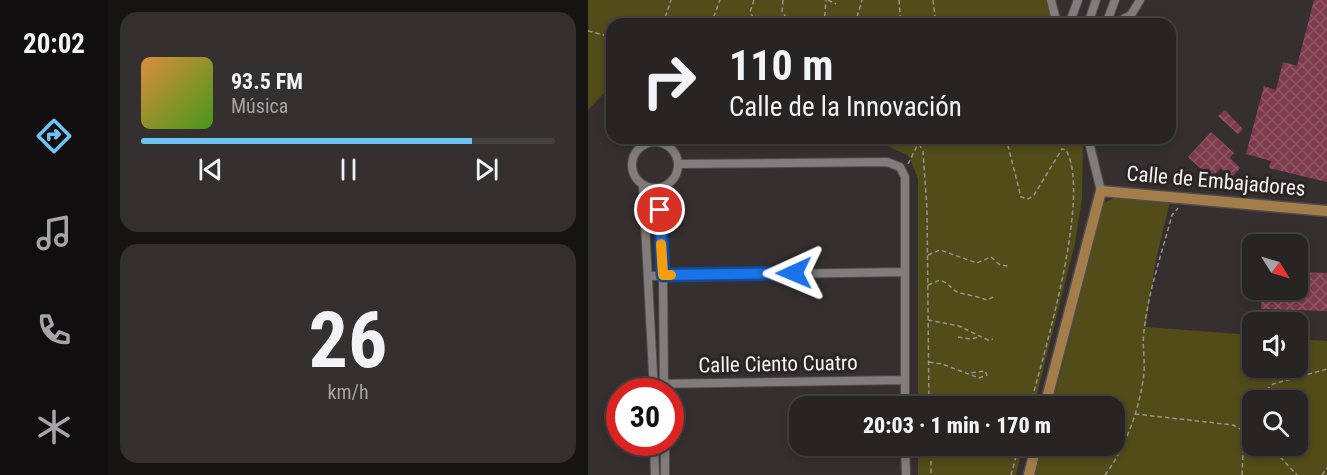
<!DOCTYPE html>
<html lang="es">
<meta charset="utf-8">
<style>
:root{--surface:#282423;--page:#343030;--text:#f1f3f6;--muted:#a5a4a6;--line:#444141;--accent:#6fc2f4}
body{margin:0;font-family:"Roboto Condensed",sans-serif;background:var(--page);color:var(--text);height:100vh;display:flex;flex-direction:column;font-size:22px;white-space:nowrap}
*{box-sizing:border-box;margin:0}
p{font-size:20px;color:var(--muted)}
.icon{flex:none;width:33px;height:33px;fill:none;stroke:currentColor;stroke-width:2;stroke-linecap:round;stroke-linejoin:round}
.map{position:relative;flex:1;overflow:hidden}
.drawer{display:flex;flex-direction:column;gap:12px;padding:12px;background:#161413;width:480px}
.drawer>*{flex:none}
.guide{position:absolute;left:18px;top:18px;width:570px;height:126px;border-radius:18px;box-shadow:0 3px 9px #0003,0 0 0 2px var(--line);background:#282423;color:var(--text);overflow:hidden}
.needle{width:39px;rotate:127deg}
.tools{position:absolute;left:654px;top:234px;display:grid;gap:12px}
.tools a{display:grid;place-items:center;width:66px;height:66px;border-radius:12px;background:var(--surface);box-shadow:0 3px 9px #0003,0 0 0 2px var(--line);font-size:30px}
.speed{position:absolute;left:18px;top:378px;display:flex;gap:12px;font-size:30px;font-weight:700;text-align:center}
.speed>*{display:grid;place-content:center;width:78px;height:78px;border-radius:50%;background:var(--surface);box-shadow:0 3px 9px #0003,0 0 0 2px var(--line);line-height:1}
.speed .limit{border:9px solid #d22;background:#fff;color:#111}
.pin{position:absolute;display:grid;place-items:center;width:51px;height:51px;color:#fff;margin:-26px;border:3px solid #fff;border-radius:50%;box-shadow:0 2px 6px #0007}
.me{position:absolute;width:66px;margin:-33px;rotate:269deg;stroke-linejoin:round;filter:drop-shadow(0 0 4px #0008)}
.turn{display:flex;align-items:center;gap:21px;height:126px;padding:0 24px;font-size:27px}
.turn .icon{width:78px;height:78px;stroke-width:2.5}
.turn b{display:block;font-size:42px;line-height:51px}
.drawer .card{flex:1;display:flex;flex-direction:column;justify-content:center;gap:9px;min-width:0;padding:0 21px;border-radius:18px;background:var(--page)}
.drawer .dial{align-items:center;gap:0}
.dial b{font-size:78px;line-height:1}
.song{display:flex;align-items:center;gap:18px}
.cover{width:72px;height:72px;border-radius:9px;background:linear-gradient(135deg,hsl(30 70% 55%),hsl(100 70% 35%))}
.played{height:6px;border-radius:3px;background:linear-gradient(90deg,var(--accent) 80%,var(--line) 80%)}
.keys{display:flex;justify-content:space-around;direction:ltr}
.trip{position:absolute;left:201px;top:396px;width:336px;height:60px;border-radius:18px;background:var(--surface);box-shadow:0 3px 9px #0003,0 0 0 2px var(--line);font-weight:800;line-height:60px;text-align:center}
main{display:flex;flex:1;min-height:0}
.tab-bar{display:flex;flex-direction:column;width:108px;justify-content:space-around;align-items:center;background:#100e0e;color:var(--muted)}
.tab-bar .icon{width:42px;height:42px}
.tab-bar .active{color:var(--accent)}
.tab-bar b{font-size:27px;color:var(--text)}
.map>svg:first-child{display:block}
.park{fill:#514c18;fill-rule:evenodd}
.building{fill:url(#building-cross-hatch)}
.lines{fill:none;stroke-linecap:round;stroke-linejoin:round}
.minor-casing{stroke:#504d4c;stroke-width:10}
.major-casing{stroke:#504d4c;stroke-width:13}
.path{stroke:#989493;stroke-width:1.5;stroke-dasharray:4.5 3;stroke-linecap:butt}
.minor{stroke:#827d7b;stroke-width:8}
.major{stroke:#a47e4a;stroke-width:10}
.route-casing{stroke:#114b97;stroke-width:15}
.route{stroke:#1a73e8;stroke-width:10}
.slow{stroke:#f59e0b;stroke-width:10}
.labels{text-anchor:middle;stroke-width:6;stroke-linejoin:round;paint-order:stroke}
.street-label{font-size:21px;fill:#f6f3f2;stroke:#2b2625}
</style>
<main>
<nav class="tab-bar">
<b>20:02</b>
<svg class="icon active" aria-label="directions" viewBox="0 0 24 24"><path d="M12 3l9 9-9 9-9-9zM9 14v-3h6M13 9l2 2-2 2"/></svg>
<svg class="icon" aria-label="music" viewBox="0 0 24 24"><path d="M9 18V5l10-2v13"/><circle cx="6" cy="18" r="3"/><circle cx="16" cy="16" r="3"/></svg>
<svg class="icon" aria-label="phone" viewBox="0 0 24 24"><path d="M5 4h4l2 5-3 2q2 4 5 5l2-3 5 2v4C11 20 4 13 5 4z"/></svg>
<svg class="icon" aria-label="climate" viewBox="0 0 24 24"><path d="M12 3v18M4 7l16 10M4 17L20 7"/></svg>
</nav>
<section class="drawer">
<div class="card">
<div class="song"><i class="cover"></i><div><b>93.5 FM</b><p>Música</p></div></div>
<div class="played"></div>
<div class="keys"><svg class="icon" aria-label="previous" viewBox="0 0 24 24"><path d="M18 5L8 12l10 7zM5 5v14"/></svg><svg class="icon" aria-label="pause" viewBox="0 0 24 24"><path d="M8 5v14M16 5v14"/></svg><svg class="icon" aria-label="next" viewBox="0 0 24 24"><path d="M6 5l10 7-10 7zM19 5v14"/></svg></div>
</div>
<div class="card dial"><b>26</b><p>km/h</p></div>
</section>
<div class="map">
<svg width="739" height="475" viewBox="0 0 739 475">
<defs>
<pattern id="building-cross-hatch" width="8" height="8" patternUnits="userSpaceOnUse" patternTransform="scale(1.5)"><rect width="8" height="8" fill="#7d3b4b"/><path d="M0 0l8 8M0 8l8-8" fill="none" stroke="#905865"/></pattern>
</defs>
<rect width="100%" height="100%" fill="#35302f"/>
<!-- park -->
<path class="park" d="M0 0H461L467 24H24V90L15 94 0 110Z
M283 138H495L494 199 487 243 446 406H330V179L321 156Z
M529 197 582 201 567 264 558 327 664 335V368H710V339L739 341V475H446L454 446H526V406H464L516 203ZM664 400H710V446H664Z
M330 446H435L428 475H330Z"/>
<!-- building -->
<path class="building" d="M726 0H739V182L681 168 683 161 658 154 676 86 688 90 695 62 709 66Z
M637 110 655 129 650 134 630 116Z
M623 132 646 153 642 158 652 168 643 178 633 168 623 178 600 157Z
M710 272 739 273V311L673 309 674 290H710Z"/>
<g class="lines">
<!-- minor casing -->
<g class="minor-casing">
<path id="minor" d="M463 0 469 24
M483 19 490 0
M500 24 508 0
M518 24 527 0
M526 24 543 15 552 0
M500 138 513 191
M44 165a23 23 0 1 1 46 0a23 23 0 1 1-46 0Z
M90 164 299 162 312 167 317 177V406
M55 186 66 392
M70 189 75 275 76 392
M60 276 316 272
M65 384 316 380
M66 442 67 475
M77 442V475
M317 446 318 475"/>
</g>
<!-- major casing -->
<g class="major-casing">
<path id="major" d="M457 406 513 191 739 211
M441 475 448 446"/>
</g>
<!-- path -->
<path class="path" d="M166 0 162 12 169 24
M195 0 194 11 202 24
M240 0 248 4
M311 0 313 24
M345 0 348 24
M126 19 133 24
M75 24 83 0
M123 24 132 0
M236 24 238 0
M267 24 274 0
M0 31 24 37
M327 138 335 151 339 210 341 406
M418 138 433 197 440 199 446 195 474 149 478 150C504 195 456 353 442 406
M320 164 333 138
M340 255 352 250 389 263 403 257 412 265 420 266
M340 285 352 280C360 283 363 288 369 292 374 294 392 297 399 300L405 297
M340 320 371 326 400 340 405 339
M370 337 382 339 392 337
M341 362 354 364 391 378 399 375 397 371 381 373
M667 400 685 384 739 369
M342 402 356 400 370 406
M547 414 645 425 664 436
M343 446V475
M369 446 374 449 378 446
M682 446 709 475
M423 475 431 446
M517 475C538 447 552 408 556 373 557 359 554 345 556 331 560 292 574 253 584 215L590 208
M654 475 656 431 664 406
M734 475 739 468"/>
<!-- minor -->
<use href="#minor" class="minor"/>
<!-- major -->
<use href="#major" class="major"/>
</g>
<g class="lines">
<!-- route casing -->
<g class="route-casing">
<path id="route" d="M72 210 75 275 206 273"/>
</g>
<!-- route -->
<use href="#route" class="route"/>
<!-- slow -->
<path class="slow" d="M73 244 75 275H83"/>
</g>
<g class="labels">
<!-- street labels -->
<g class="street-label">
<text transform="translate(628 181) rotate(5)" y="7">Calle de Embajadores</text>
<text transform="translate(190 364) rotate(-1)" y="7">Calle Ciento Cuatro</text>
</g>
</g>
</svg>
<div class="tools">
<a><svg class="needle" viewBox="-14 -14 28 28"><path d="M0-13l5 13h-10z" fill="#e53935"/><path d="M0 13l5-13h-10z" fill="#a5a4a6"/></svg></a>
<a><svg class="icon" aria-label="sound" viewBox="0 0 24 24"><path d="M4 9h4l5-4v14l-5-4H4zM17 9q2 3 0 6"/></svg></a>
<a><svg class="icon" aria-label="search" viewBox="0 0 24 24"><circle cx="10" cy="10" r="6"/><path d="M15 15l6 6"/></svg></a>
</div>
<div class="speed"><div class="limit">30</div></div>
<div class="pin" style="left:72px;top:210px;background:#d93025"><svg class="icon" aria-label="arrive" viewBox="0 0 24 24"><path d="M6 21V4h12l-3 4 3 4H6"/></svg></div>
<svg class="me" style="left:206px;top:273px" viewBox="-20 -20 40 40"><path d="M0-17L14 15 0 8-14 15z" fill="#1a73e8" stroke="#fff" stroke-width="4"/></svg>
<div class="trip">20:03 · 1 min · 170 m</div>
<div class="guide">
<div class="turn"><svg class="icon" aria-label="right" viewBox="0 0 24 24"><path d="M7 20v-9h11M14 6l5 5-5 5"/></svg><div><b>110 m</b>Calle de la Innovación</div></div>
</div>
</div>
</main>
